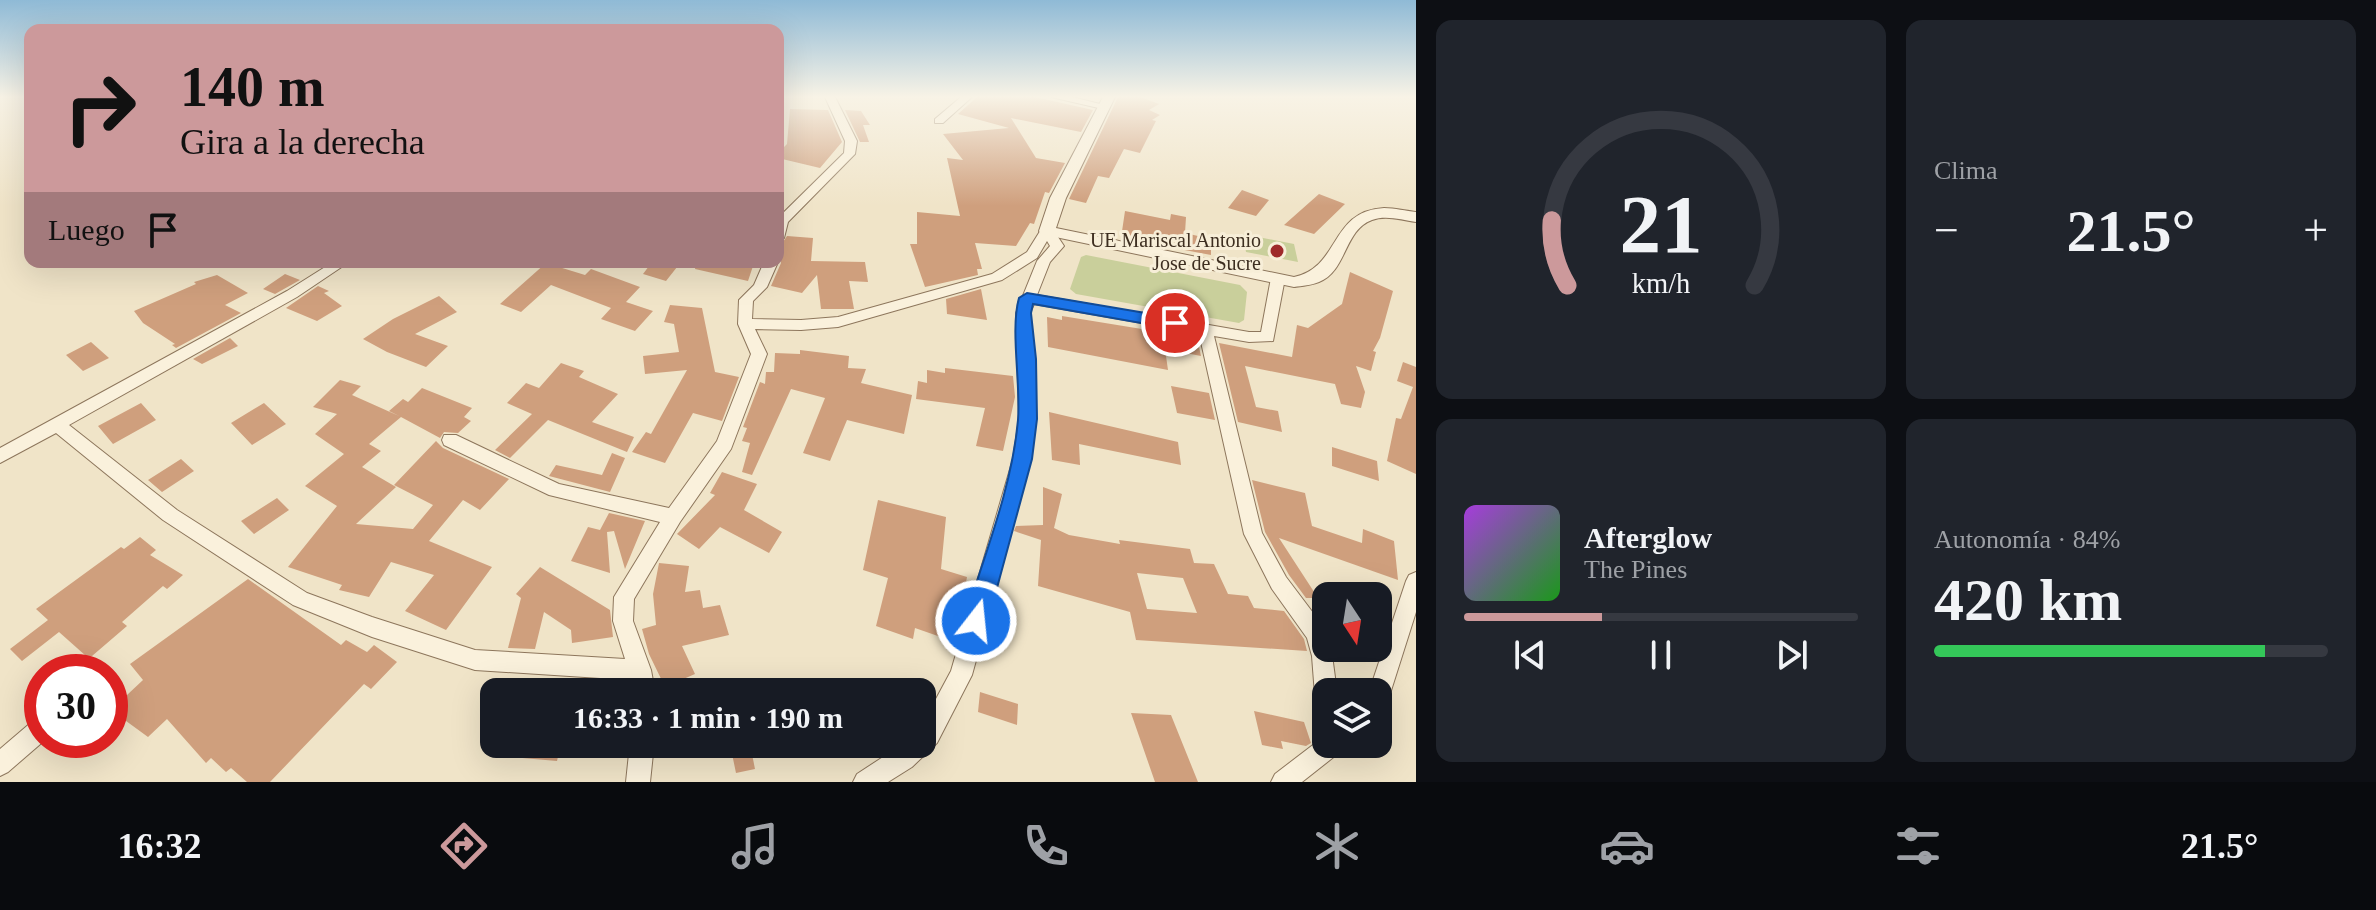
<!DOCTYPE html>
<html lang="es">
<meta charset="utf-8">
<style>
:root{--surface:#171b24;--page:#20242c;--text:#f1f3f6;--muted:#9ea1a6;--line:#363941;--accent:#cc999b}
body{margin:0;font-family:Georgia,serif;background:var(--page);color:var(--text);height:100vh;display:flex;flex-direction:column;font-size:30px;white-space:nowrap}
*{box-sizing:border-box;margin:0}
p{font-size:26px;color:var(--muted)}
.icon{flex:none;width:44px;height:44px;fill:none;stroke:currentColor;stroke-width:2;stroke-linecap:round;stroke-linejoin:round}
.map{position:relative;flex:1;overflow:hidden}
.side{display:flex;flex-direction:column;gap:20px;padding:20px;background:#0d0f14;width:960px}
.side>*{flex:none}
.banner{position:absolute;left:24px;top:24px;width:760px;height:244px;border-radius:16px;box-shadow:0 8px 32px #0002;background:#cc999b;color:#111;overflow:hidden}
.needle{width:52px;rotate:168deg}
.fabs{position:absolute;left:1312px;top:582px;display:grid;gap:16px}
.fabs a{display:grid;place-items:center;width:80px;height:80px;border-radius:16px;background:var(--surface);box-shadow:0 8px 32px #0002;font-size:40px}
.speed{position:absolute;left:24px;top:654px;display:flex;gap:16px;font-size:40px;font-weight:700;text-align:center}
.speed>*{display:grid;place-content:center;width:104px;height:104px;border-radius:50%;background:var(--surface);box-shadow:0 8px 32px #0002;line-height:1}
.speed .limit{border:12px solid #d22;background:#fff;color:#111}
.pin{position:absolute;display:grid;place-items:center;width:68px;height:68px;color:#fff;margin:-34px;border:4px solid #fff;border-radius:50%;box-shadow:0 2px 8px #0007}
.me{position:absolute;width:88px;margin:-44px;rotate:16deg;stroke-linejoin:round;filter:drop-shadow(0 0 6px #0008)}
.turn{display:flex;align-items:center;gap:28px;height:168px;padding:0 24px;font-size:36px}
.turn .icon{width:104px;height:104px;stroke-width:2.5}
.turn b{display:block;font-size:56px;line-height:68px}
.then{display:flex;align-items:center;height:76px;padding:0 24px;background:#0003;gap:16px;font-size:30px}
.big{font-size:60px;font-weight:800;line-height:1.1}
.side .card{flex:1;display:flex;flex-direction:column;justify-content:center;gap:12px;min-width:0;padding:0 28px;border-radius:16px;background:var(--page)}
.side .dial{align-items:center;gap:0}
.dial svg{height:208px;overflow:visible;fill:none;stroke:var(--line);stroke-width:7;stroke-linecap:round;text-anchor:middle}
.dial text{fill:var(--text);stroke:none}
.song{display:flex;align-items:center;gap:24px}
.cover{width:96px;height:96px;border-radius:12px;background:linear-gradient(135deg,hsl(280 70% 55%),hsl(120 70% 35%))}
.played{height:8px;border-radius:4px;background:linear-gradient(90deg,var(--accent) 35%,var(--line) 35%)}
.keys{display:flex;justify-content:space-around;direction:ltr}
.heat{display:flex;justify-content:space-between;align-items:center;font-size:44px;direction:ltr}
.charge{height:12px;border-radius:6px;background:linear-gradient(90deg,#34c759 84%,var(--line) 0)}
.side .tiles{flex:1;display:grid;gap:20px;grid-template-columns:repeat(2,1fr)}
.trip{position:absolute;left:480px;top:678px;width:456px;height:80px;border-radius:16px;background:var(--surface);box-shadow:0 8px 32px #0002;font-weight:800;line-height:80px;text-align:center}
.dock{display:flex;height:128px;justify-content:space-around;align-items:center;background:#090b0e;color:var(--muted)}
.dock .icon{width:56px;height:56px}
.dock .current{color:var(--accent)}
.dock b{font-size:36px;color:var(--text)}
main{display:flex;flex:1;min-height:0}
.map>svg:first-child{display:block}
.green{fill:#c9cf9b}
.building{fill:#cf9f7d;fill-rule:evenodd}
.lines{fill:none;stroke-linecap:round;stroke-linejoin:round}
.minor-casing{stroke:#8d765c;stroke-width:2}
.tertiary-casing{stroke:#8d765c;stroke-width:2}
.minor{fill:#faf1dc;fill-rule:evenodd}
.tertiary{fill:#faf1dc;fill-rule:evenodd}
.route{fill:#1a73e8;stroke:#114b97;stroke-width:2}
.poi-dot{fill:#9e2a2b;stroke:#f7eed8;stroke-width:3}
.labels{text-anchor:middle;stroke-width:6;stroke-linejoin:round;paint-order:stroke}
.poi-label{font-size:20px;fill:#3d2e20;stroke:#f7eed8;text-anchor:end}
</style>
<main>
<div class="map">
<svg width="1416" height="782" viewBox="0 0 1416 782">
<rect width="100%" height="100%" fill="#f0e4c8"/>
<!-- green -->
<path class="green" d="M1243 234 1294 244 1298 262 1246 252Z
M1086 255 1240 285 1247 292 1244 320 1239 323 1076 294 1070 289 1081 257Z"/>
<!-- building -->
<path class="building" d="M977 97H1035L1093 110 1081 132 1011 118 1036 158 1065 163 1049 193 1045 192 1034 224 1030 223 1016 246 975 243 982 269H977L978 275 925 287 910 244H917V212L960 216 947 158 963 160 943 134 1009 128 958 114Z
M1118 97H1140L1159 104 1149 110 1160 115 1152 120 1156 121 1140 153 1124 149 1109 178 1098 176 1086 203 1069 199Z
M790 109 828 110 842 142 820 168 778 158V153L787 144Z
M845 110 861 111 870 125H863L869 142H860Z
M1242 190 1269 200 1256 216 1228 208Z
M1319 194 1345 204 1314 234 1284 225Z
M1125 211 1170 220 1171 214 1186 217 1185 233 1211 239V255L1121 238Z
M787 236 813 238 811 261 865 262 868 282 849 281 854 309H821L817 275 802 293 771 286 781 263 779 251 782 252 783 242Z
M652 262H681L666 281 643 274Z
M696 262H735L753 266 748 281 695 269Z
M546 263 585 275 591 269 640 287 626 302 653 311 635 331 601 319 611 308 551 285 521 312 500 304Z
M1350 272 1393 291 1380 338 1373 351 1376 352 1371 371 1356 366 1365 392 1361 408 1341 404 1335 384 1245 366 1256 407 1278 411 1282 432 1238 422 1219 343 1292 357 1297 325 1308 328 1342 304Z
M285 274 300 280 275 294 263 289Z
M217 275 248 293 225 305 241 313 176 348 172 345 175 344 143 323 134 311 196 284 194 282Z
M318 286 329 291 324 293 342 306 317 321 286 308Z
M981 289 987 320 947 314 946 299Z
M439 296 457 312 415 334 448 346 426 367 387 352 363 339 393 319Z
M670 305 702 308 715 372 739 377 722 421 693 413 665 463 632 452 646 432 651 434 687 370 645 374 643 356 679 352 674 324 664 322Z
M1062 316 1197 338 1201 356 1165 349 1168 370 1048 347 1047 317 1062 320Z
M230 338 238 346 202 364 193 359Z
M91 342 109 358 83 371 66 355Z
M800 350 849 356 848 368 866 369 861 383 912 395 904 434 847 420 830 461 803 453 825 398 791 389 752 475 742 472 750 443 742 441 747 428 743 427 760 382 765 384 766 372H774L775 353 800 354Z
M1403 362 1416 367V474L1387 461 1396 418 1401 419 1413 387 1397 381Z
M561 363 584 371 579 377 618 394 592 422 634 437 627 452 548 420 510 458 495 450 532 414 507 403 526 383 539 388Z
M945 368 1013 376 1015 397 1003 451 976 446 985 408 916 399 918 381 927 383V370L945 373Z
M340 380 361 386 352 395 399 416 389 411 403 399 408 402 422 388 472 408 464 417 471 421 458 433 444 432 440 438 401 417 369 444 381 451 362 467 396 487 356 524 413 529 433 505 394 485 436 441 443 448 509 479 480 510 463 500 429 541 492 567 446 630 405 611 434 575 391 562 369 597 339 590 342 585 288 567 337 506 305 486 344 454 315 434 337 414 313 407Z
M1171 386 1209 393 1215 420 1177 413Z
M141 403 156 420 113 444 98 426Z
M264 403 286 424 252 445 231 423Z
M1049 412 1178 442 1181 465 1079 444 1080 465 1052 460Z
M1332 447 1377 461 1379 481 1332 466Z
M612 453 625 458 610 492 549 476 556 465 602 475Z
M181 459 194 471 162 492 148 480Z
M722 472 757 484 744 510 782 532 769 553 720 527 699 549 677 534 715 495 710 493Z
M1252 480 1305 493 1312 526 1362 543 1363 529 1394 541 1398 580 1279 538 1318 598H1306L1289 575 1265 532Z
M1043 487 1062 494 1054 528 1069 535 1120 544 1119 540 1190 549 1194 563 1214 564 1228 594 1248 596 1254 608 1284 611 1304 639 1307 651 1136 640 1130 612 1038 586 1041 540 1014 531 1016 526 1043 525ZM1137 573 1183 578 1197 613 1147 609Z
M277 498 289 510 254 534 241 521Z
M878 500 946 517 941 569 967 577 955 642 915 628 913 639 876 626 888 578 863 570Z
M609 513 645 521 625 569 614 531 607 532 610 573 571 561 588 527 600 530Z
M140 537 156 550 150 555 183 575 167 589 163 586 122 622 127 626 92 656H86L59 632 22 661 10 649 48 620 36 609 121 547 124 549Z
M659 563 689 566 685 592 700 590 703 608 720 605 729 635 682 646 695 674 665 687 649 654 642 629 656 625 653 594Z
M540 567 610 610 613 637 572 643 571 630 544 612 535 649 508 648 521 598 516 594Z
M248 579 341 645 346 640 367 652 374 645 397 662 371 689 364 684 270 782H247L231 768 226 772 211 758 206 763 167 719 148 737 111 710 143 680 130 664Z
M980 692 1018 704 1017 725 978 712Z
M1254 711 1304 722 1311 743 1306 746 1281 741 1283 749 1262 745Z
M1131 713 1171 715 1198 782H1155Z
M498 744H561L557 761 498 756Z
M730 744H750L755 769 736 773Z"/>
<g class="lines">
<!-- minor casing -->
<g class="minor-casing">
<path id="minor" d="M825 97H835L857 141 855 154 788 222 784 238 778 242V218L844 153 845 141Z
M961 97H972L943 123H935V119Z
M1051 97H1072L1108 106 1103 109Z
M1047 227 1052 228 1064 246 1050 262 1037 295 1249 332H1261L1271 278 1278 274 1285 278 1273 341 1249 342 1214 336 1262 533 1286 577 1323 626 1326 648H1331L1337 692H1326V706L1318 703 1315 695 1312 656 1307 638 1272 589 1244 534 1199 333 1034 304 1030 313 1035 419 1031 459 972 675 937 743 912 767 888 782H853L857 774 903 744H922V725L951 671 1013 459 1019 419 1016 313 1037 261 1050 246 1047 241 1037 258 1002 280 838 327 801 330 755 329 767 354 731 449 680 522 634 599 633 621 651 670 655 692H633L631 680 475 670 372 637 293 605 163 520 56 433 0 463V448L287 291 333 262H349L297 297 69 425 177 510 307 593 372 617 475 650 625 659 613 621 614 597 660 522 549 495 444 445 442 440 444 435H456L559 484 669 508 717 441 751 354 738 324 739 300 754 285 764 262H778L767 287 753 301 752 319 801 320 838 317 992 274 1027 252 1042 228Z
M1416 572V612L1389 697 1386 705 1378 708V692H1369L1406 581 1409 575Z
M42 717V740H45L8 772 0 776V749L34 720Z
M1326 735V744H1344L1340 752 1302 782H1271L1275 774Z
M630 744H654L650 782H626Z"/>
</g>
<!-- tertiary casing -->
<g class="tertiary-casing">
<path id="tertiary" d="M1103 97H1115L1066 198 1056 228 1294 277C1341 267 1329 211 1384 208 1395 208 1406 211 1416 212V222C1402 220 1386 215 1372 220 1344 230 1347 271 1319 282 1312 285 1302 286 1294 287L1041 234 1039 231 1050 198Z"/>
</g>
<!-- minor -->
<use href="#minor" class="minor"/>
<!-- tertiary -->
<use href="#tertiary" class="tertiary"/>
</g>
<!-- sky -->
<linearGradient id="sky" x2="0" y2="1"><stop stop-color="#8fbad6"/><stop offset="0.47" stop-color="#f8f3e6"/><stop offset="1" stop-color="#f8f3e6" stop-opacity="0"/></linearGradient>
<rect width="1416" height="206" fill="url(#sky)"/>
<!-- route -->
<path class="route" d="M1027 293 1175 318 1183 323 1175 329 1033 304 1031 313 1036 359 1037 419 1032 459 988 621 984 629 976 632 968 629 964 621C984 556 1012 488 1018 420 1021 383 1010 330 1019 298Z"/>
<!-- markers -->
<circle class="poi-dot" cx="1277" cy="251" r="8"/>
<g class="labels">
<!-- poi labels -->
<g class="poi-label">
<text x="1261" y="247">UE Mariscal Antonio<tspan x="1261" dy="23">Jose de Sucre</tspan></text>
</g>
</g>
</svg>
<div class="fabs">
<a><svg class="needle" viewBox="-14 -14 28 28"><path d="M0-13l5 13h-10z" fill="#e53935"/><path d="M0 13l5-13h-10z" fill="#9ea1a6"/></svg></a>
<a><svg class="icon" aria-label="layers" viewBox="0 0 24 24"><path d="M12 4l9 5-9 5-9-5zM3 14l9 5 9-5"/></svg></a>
</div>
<div class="speed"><div class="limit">30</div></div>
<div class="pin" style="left:1175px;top:323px;background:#d93025"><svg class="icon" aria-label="arrive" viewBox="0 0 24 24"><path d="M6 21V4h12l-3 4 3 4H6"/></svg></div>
<svg class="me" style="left:976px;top:621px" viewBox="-20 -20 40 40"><circle r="17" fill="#1a73e8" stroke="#fff" stroke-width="3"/><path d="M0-11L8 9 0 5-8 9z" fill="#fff"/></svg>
<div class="trip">16:33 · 1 min · 190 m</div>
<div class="banner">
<div class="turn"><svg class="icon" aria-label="right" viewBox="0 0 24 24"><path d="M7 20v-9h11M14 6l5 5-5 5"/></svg><div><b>140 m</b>Gira a la derecha</div></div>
<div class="then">Luego<svg class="icon" aria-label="arrive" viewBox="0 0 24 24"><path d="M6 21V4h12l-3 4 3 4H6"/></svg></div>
</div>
</div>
<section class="side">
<div class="tiles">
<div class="card dial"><svg viewBox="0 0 100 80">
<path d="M14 69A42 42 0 1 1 86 69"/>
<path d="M14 69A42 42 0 0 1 8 44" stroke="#cc999b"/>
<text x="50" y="56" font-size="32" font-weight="700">21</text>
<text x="50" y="72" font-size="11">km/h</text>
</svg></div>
<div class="card"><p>Clima</p>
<div class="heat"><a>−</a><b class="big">21.5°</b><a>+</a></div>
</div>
<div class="card">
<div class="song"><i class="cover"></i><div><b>Afterglow</b><p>The Pines</p></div></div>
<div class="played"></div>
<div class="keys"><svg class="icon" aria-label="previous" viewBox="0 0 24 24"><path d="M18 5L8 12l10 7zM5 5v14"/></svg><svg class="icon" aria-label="pause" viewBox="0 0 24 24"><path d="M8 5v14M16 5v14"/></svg><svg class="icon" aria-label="next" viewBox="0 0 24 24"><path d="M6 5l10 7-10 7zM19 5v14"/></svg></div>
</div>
<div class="card"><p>Autonomía · 84%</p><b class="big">420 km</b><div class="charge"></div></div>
</div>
</section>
</main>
<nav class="dock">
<b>16:32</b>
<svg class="icon current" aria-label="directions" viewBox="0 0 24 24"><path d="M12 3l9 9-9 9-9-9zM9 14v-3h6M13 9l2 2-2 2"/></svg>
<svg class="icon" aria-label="music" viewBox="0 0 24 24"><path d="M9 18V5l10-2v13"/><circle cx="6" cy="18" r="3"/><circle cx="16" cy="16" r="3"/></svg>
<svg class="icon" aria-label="phone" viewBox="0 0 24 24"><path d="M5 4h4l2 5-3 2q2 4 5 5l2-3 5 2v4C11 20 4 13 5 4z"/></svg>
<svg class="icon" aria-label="climate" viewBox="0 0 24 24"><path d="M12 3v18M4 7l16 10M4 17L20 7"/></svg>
<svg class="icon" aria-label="car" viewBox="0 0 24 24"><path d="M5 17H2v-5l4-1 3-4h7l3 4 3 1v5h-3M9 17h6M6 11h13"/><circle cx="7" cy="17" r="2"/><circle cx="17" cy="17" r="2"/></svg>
<svg class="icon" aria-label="filters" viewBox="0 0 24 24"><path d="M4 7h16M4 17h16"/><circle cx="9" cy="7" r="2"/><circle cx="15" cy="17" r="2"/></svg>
<b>21.5°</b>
</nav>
